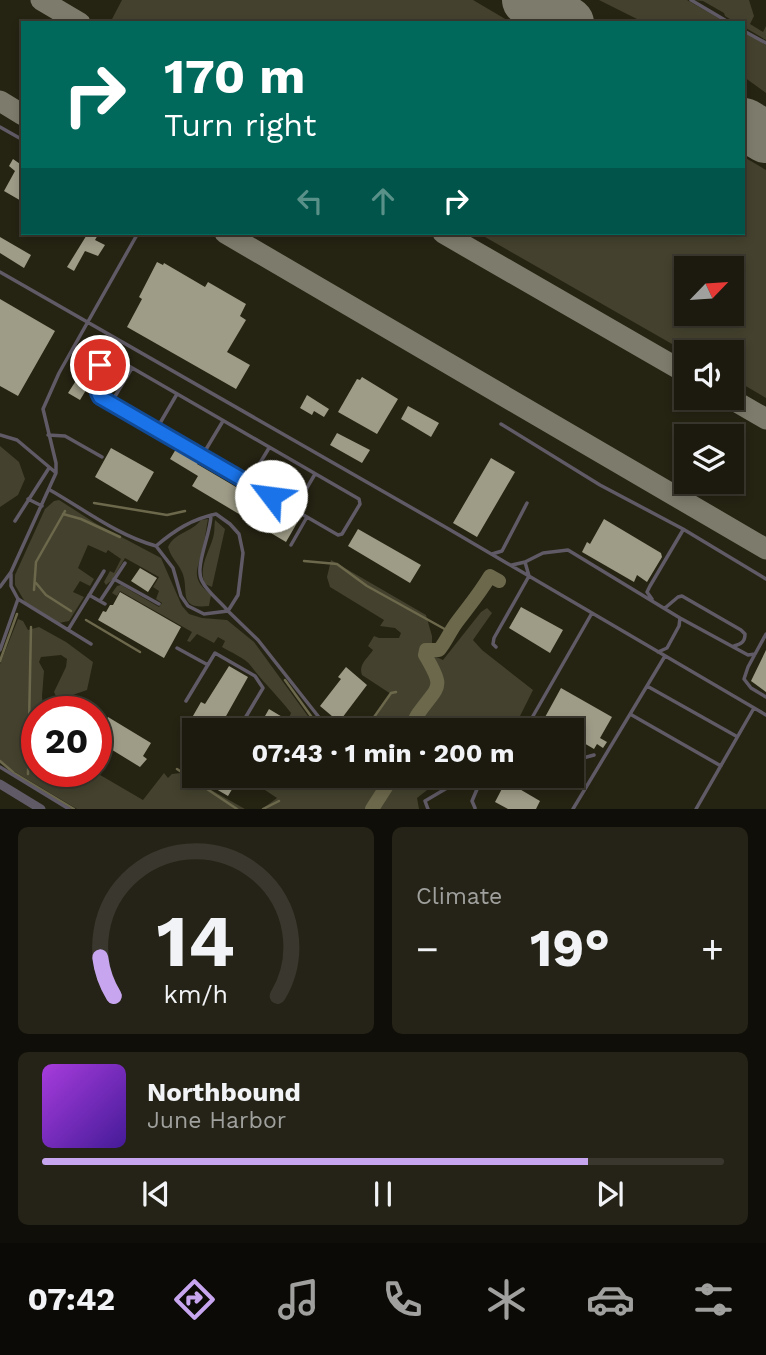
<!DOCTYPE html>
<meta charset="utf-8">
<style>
:root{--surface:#1c1a0e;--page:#252317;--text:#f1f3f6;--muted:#a0a19e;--line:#3a382e;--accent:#c7a6ef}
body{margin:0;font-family:"Work Sans",sans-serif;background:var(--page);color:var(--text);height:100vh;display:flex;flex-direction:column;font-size:26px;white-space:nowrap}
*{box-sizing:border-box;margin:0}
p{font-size:23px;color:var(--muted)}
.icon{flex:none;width:38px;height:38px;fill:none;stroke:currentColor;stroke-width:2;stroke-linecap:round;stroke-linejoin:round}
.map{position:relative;height:809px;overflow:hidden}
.panel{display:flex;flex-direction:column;gap:18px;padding:18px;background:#0f0e08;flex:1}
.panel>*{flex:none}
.banner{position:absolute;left:21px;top:21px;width:724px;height:214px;border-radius:0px;box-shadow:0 4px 10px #0003,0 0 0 2px var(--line);background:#00695c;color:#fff;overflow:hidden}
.needle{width:46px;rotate:65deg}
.controls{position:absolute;left:674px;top:256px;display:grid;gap:14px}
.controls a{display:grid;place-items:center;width:70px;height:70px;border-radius:0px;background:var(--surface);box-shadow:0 4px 10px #0003,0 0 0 2px var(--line);font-size:35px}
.speed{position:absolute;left:21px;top:696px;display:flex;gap:14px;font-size:35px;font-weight:700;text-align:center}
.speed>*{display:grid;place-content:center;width:91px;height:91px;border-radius:50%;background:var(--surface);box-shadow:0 4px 10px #0003,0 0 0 2px var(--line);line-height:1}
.speed .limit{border:10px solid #d22;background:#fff;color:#111}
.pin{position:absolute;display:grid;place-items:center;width:60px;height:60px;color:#fff;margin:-30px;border:4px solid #fff;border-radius:50%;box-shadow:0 2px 7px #0007}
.me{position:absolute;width:77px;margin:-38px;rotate:300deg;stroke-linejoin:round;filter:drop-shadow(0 0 5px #0008)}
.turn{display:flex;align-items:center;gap:24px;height:147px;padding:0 28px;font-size:32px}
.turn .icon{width:91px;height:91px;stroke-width:2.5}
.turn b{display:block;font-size:49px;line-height:60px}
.lanes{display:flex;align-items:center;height:66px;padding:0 28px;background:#0003;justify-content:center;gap:35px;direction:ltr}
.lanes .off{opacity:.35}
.big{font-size:52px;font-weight:700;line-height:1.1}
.panel .widget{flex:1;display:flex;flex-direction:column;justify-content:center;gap:10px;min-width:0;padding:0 24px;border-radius:10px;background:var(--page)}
.panel .dial{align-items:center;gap:0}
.dial svg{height:182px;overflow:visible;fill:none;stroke:var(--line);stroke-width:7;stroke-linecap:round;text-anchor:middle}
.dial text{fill:var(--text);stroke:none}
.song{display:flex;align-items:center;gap:21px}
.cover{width:84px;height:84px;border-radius:10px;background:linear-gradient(135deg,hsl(280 70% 55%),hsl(260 70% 35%))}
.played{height:7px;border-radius:4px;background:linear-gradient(90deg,var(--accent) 80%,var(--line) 80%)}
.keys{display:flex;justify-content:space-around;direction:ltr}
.heat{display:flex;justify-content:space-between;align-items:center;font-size:38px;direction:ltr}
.panel .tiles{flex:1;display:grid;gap:18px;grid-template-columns:1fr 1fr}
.widget:last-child{grid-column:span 2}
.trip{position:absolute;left:182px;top:718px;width:402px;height:70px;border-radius:0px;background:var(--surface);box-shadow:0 4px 10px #0003,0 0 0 2px var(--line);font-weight:700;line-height:70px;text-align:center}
.menu{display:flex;height:112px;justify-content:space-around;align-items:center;background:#0b0a06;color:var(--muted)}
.menu .icon{width:49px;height:49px}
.menu .active{color:var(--accent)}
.menu b{font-size:32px;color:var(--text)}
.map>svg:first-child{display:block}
.green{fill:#44422e;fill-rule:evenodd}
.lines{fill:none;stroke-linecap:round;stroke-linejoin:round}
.stream{stroke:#6c684c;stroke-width:2.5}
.river{stroke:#6c684c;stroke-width:14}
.taxiway{stroke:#7d7c6c;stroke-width:21}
.runway{stroke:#7d7c6c;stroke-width:52}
.building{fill:#9e9c87}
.service{stroke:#5f5a65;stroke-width:3.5}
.tertiary{stroke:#5f5a65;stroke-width:9}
.route-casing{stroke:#114b97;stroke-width:18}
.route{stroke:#1a73e8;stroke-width:12}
</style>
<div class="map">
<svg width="766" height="809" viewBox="0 0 766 809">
<rect width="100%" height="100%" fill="#252312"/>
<!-- green -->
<path class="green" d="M122 0H473L512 23H114L111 21Z
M599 0H687L727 23H645Z
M695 0H749L754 16 750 24 763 32 766 26V40L744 27V23H736L725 16 724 13 703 1Z
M744 32 766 45V93L744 77Z
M744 157 766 170V398L732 378V352H686L478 233H744ZM686 268H732V313H686Z
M0 446 19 462 25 479 18 495 0 507Z
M59 500 95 523 161 558 182 606 189 614 202 618 227 620 254 642 318 730H301L302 727 289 718 291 713C278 696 263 682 251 666 245 658 230 652 222 647L225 641 218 637 214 643 197 634 190 642 187 641 192 632 120 591 117 596 112 593 117 586 121 585 159 607 162 603 156 599 159 591 153 587 159 577 125 558 112 580 106 585 104 582 110 571 114 573 121 559 108 550 106 553 88 545 78 568 94 579 90 586 80 581 73 592 84 597 69 621 59 623 25 602 15 585V575L45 509 54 501Z
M208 519C206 529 205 539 203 548 197 571 190 578 211 595L209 606C176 610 190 589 182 572 178 563 171 558 168 547 175 532 191 533 201 520Z
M215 520 225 529 212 587 205 584C198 568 209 552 213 538 215 532 214 526 215 520Z
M331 560 426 615 432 636V655L443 660 481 612 487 608 492 613 473 640 482 650 533 690 513 730H367L391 694 362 675C358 664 368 658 373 650L368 646 374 636 379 638H399L401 633 395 628 380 626 384 620 330 587 327 577Z
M18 619 23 621 28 630 39 627 66 642 93 662 87 690 58 700 54 692 66 667 67 659 61 655 41 657 39 662 44 671 42 696 43 709 52 711 59 706 77 700 79 704 75 712H37V772H95L143 800 164 773 168 778 172 774 181 773 245 809H77L0 763V664Z
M273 775H441L436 783 417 798 419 809H262L277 798 265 790Z"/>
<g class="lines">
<!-- stream -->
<path class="stream" d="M94 503 167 515 185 511
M63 514 81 519 120 537
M304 561 337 564 367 586 450 632
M36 583 46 595 71 611
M34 590 36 562 65 511
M86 620 140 652
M0 661 17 614
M285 680 321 730
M365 730 391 693 396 692
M0 761 14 773 74 809
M177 769 237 809
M28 774 31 627
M263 809 279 801"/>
<!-- river -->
<path class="river" d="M411 730C413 725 415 718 418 714 438 685 446 690 425 655L426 650H439C446 642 450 631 457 622 469 606 480 593 490 576L499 581
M372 809 388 784 398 775"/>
<!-- taxiway -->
<path class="taxiway" d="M41 0 80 23
M0 101 23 115
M225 233 766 549
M443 233 686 373
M728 397 766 419"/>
<!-- runway -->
<path class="runway" d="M528 0 568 23
M744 124 766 137"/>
</g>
<!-- building -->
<path class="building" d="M13 159 23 166V202L4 191 15 171 9 166Z
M88 233H99L95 240 105 245 98 256 85 251 74 271 67 267Z
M0 237 31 255 24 268 0 253Z
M157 262 163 265 164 263 205 287 208 282 246 304 240 316 246 320 227 352 250 365 236 389 127 327 142 299 139 297Z
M0 299 55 331 18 396 0 386Z
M79 376 91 382 80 400 68 393Z
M362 377 398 399 377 434 338 412 357 379 360 380Z
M307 395 329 409 324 417 314 411 312 415 300 408Z
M408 406 439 423 431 437 401 419Z
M337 433 370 450 362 463 330 445Z
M111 448 154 472 137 502 95 477Z
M176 449 199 461 197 464 297 523 286 542 192 486 198 476 170 459Z
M491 458 515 472 477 537 453 523Z
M604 519 661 553 662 557 647 582 637 575 634 582 582 552 587 542 590 544Z
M358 529 421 565 410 583 348 546Z
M140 568 157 578 148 592 131 581Z
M120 592 181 627 164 658 98 620 103 611 106 612 110 605H113Z
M521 607 563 630 550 653 509 628Z
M766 650V692L751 681Z
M229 666 248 677 221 725 211 720 205 730H194V750L182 742 190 731 186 728 201 702 205 704Z
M346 667 367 685 339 722 320 706 341 679 338 677Z
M561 688 612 717 600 738 607 742 603 748 597 744 594 749 572 736V730H562L544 719Z
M269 709 304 730H257Z
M108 717 151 743 143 756 147 759 140 767 96 740V722L103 726Z
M192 775H272L263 789 240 776 228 796Z
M506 781 540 801 536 809H508L495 802Z"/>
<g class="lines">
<!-- service -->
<path class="service" d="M691 0 730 23
M744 31 766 43
M0 127 23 140
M0 272 447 528 766 715
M72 350C82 355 109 364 106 378 105 382 100 388 98 393L100 397 338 535 342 534 360 504 359 499 122 362H102L75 346
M111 403 132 368
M501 424 600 485 683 529 766 579
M156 430 177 394
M0 435 17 440 55 472
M48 435 65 436 102 457
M202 456 223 421
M248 483 269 448
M50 490C85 510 117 535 156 546 175 530 192 519 216 514L230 524 239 534 243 553 238 595 228 611 258 640 329 730
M28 499 42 506
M294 510 315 474
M211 515C211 534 194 567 202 581 207 592 220 601 228 611
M15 521 49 468
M291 545 307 517
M156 546 173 568 181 596 188 606 204 614 228 611
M492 554 502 551 527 503
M512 565 525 562 543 553 568 550 680 618 748 655 755 654
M11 574V586L18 599 91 644
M114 579 159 604
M0 587 11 572 56 473V463L43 409 59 373 138 233
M89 595 105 604
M652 599 647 592 650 586 683 530
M100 601 125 563
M665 608 678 597 682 596 741 630 745 634C745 642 741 644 734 646
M68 630 104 571
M766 634 748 667 744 679 751 688 766 697
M496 647 493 644 494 638 529 576 525 562
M177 648 208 665
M0 650 18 599
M658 652 667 648 679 626 680 618
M647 686 736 736
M186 701 215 653 255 676 263 688 238 730
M630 714 721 766
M528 724 537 730
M358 730 366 718
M525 730 592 613
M572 752 583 758 594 755
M0 767 69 809
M475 808 472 801 483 775
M428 809 425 801 469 775
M573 809 665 656
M696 809 754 708"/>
<!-- tertiary -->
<path class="tertiary" d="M0 784 41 809"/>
</g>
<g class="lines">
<!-- route casing -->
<g class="route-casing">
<path id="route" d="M100 365 106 374 98 393 100 397 271 496"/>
</g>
<!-- route -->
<use href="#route" class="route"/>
</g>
</svg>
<div class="controls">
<a><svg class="needle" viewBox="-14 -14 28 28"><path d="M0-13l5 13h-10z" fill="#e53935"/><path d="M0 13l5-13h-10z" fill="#a0a19e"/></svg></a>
<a><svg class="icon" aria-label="sound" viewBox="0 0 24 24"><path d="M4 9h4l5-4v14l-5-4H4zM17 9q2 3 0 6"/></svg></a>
<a><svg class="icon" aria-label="layers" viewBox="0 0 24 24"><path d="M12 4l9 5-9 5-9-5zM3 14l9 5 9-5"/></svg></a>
</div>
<div class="speed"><div class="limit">20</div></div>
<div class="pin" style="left:100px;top:365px;background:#d93025"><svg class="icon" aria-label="arrive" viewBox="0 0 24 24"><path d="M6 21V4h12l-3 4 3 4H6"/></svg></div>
<svg class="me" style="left:271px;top:496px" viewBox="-20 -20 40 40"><circle r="19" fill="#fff"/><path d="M0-13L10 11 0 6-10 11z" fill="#1a73e8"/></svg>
<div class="trip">07:43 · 1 min · 200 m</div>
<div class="banner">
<div class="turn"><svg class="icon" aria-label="right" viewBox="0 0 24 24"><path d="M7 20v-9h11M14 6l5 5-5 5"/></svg><div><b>170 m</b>Turn right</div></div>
<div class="lanes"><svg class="icon off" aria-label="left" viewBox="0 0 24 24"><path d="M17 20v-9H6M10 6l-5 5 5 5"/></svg><svg class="icon off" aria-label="ahead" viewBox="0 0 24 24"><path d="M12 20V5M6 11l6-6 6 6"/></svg><svg class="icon" aria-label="right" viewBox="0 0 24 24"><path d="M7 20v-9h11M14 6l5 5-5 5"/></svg></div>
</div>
</div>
<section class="panel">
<div class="tiles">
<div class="widget dial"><svg viewBox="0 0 100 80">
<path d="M14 69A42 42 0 1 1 86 69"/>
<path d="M14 69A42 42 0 0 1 8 52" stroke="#c7a6ef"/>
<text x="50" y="56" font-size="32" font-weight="700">14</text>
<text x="50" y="72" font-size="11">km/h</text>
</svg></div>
<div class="widget"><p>Climate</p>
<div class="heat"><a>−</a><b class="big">19°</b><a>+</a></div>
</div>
<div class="widget">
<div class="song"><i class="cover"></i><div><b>Northbound</b><p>June Harbor</p></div></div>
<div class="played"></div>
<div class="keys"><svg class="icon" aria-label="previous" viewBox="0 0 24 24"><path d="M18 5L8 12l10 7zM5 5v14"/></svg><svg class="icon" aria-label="pause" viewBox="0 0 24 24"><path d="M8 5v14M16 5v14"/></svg><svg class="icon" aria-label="next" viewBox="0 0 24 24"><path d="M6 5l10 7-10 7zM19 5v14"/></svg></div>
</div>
</div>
</section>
<nav class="menu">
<b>07:42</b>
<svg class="icon active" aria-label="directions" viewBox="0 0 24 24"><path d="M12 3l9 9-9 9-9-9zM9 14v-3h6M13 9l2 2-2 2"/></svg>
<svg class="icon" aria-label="music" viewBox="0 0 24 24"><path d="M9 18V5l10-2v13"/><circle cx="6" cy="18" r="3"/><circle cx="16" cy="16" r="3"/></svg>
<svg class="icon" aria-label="phone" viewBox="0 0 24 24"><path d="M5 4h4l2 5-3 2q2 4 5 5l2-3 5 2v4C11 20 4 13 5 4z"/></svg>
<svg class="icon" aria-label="climate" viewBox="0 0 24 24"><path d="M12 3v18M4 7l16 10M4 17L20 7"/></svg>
<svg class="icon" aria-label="car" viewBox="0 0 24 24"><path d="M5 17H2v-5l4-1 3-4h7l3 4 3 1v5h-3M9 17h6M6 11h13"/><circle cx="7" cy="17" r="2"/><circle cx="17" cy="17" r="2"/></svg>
<svg class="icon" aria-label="filters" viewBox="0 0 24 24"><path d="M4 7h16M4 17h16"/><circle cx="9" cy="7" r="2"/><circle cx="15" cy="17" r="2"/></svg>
</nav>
